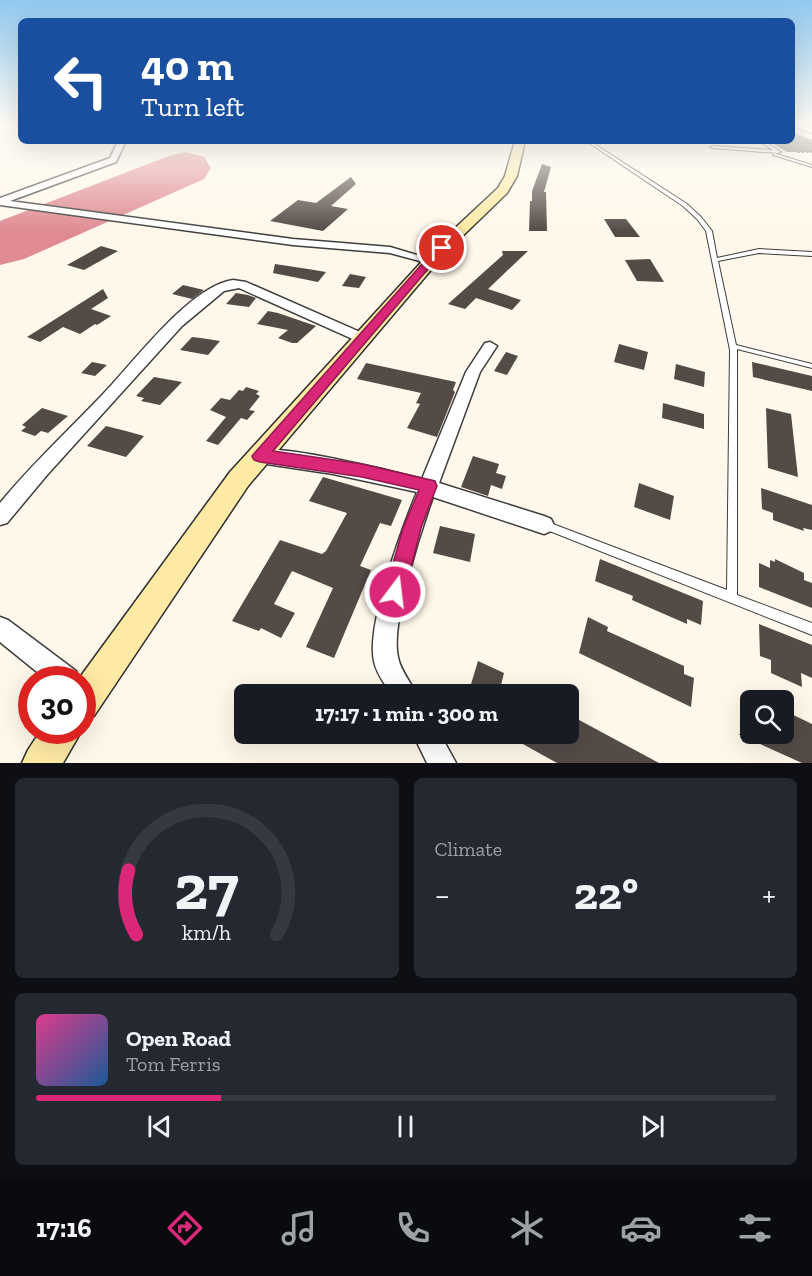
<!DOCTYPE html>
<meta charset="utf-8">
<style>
:root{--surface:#171b24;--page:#242831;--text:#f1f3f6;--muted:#9ea1a6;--line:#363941;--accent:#db2777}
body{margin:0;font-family:"Zilla Slab",serif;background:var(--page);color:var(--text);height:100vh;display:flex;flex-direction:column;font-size:22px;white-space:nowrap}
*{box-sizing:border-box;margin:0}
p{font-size:20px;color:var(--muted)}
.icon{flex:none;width:33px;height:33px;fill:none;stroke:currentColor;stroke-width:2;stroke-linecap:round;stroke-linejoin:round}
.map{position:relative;height:763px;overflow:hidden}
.drawer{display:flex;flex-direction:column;gap:15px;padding:15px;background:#0d0f14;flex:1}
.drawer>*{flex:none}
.top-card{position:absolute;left:18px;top:18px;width:777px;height:126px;border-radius:9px;box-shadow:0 6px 24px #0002;background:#1a4fa0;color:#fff;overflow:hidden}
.fabs{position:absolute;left:740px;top:690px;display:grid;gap:12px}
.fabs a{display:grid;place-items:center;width:54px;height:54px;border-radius:9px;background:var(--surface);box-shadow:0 6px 24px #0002;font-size:30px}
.speed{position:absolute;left:18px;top:666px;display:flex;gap:12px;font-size:30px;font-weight:700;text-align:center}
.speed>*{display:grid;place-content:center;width:78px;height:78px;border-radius:50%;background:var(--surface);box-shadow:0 6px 24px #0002;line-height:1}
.speed .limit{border:9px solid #d22;background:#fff;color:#111}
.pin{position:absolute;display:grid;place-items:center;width:51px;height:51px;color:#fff;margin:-26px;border:3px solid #fff;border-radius:50%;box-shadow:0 2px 6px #0007}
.me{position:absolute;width:66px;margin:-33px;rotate:15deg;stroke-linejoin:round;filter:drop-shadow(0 0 4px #0008)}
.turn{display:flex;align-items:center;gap:21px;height:126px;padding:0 24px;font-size:27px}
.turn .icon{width:78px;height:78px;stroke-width:2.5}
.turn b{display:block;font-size:42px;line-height:51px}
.big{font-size:45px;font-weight:800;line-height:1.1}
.drawer .tile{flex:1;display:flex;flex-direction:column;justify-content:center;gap:9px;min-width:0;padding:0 21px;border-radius:9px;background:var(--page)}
.drawer .dial{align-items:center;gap:0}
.dial svg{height:156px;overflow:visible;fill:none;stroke:var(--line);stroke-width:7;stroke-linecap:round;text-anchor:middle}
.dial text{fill:var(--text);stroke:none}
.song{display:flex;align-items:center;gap:18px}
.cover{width:72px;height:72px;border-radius:9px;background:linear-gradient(135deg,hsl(330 70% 55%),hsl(210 70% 35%))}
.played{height:6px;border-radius:3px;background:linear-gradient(90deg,var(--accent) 25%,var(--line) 25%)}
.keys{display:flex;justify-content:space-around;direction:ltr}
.heat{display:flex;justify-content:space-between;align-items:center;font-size:33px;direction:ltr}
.drawer .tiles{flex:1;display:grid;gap:15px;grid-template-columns:1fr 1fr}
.tile:last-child{grid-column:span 2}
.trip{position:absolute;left:234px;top:684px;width:345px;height:60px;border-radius:9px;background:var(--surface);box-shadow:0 6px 24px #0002;font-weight:800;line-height:60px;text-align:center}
.menu{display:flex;height:96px;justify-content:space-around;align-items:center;background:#090b0e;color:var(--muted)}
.menu .icon{width:42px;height:42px}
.menu .active{color:var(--accent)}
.menu b{font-size:27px;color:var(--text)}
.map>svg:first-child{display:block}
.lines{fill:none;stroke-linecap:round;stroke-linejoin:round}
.runway{fill:#e08b92;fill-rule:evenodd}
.building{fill:#544b47}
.lane-casing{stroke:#3e3e3e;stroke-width:2}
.street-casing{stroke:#3e3e3e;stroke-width:3}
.secondary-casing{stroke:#2d2d2d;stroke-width:3}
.path{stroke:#2d2d2d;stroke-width:1.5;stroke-dasharray:3 1.5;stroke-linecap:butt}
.lane{fill:#fff;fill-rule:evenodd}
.street{fill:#fff;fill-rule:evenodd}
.secondary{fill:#ffeaa5;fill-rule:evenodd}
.route{fill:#db2777;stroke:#8e194d;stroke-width:1.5}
</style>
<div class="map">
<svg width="812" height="763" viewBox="0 0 812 763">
<rect width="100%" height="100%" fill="#fff8ea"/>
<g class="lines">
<!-- runway -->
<path class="runway" d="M185 152 204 157 211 168 204 179 24 259 0 265V221L166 157Z"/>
</g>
<!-- building -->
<path class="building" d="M792 131 812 140V152H787L769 141H792Z
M542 164 551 167 544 192H546L547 231H529L530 201H532V191Z
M351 177 356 184 331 206 348 209 323 231 270 221 298 200 316 203Z
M604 219H626L640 237H615Z
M101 246 118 251 84 270 67 265Z
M502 251H528L488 289 521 300 512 310 476 298 465 309 448 304 503 255Z
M650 259 664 282 637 281 625 260Z
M275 264 308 269 326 272 318 282 273 273Z
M350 274 366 277 359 288 342 286Z
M183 285 204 290 192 299 172 294Z
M103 289 108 298 91 309 111 316 97 325 95 324 80 334 63 327 40 342 27 337Z
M236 293 248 295 256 298 249 307 226 304Z
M268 311 278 313 316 326 297 343H292L278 338 288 330 257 324Z
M192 337 201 338 220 341 208 355 180 350Z
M619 344 648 352 644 370 614 362Z
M506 352 518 356 507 375 494 371Z
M92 362 107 365 95 376 81 373Z
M752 362 812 376V391L753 377Z
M366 363 456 382 453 390 455 392 437 437 407 428 420 404 416 403 421 393 357 379Z
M676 364 705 372 704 387 674 379Z
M154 377 182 382 160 405 141 401 144 398 136 396Z
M246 387 259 391 256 394 260 396 249 410 255 411 247 420 241 418 218 445 206 441 226 417 210 410 221 398 230 400 239 390 243 391Z
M663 403 704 414V429L662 418Z
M42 408 68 416 48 433 41 431 35 436 21 431 26 427 22 425Z
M766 408 791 414 798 477 768 468Z
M106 426 126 431 144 436 126 457 87 446Z
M473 456 499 464 496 473 506 476 502 489 491 485 488 496 461 487Z
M323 477 402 500 391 526 380 523 360 566 371 570 334 658 306 647 333 588 292 571 274 604 295 613 281 638 261 628 259 631 232 621 280 540 322 554 326 551 347 513 309 501Z
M639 483 674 496 670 520 634 507Z
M761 488 812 505V530L803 528 804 531 773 520V513L762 509Z
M440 526 475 534 470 562 433 553Z
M600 559 703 601 701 625 687 619V624L632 600 633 596 595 581Z
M775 559 804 573V580L812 583V608L759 587V563L770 568V560L775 562Z
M588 617 608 627 607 631 684 666V674L694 678 691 707 579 653Z
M759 624 812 645V678L801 673 802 687 771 673V660L760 656Z
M478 661 504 673 500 689 493 686 491 694H468Z
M783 710 812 724V763H802L738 734H783Z
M568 714 659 763H557L505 734H568Z"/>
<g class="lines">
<!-- lane casing -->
<g class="lane-casing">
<path id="lane" d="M586 141H590L687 204 701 217 712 231 717 258 759 249 812 252V256L759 253 718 261 736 345 812 364V368L737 349V595L812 623V635L542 528 540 525 542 522 545 521 727 590 730 350 706 231 697 219 683 206Z
M759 141H764L781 152 778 153 712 148 710 147 712 146 773 150Z
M773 153 812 165V167L773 155Z"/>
</g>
<!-- street casing -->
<g class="street-casing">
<path id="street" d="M793 125 812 129V133L794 126Z
M118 141H126L116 162 10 201 293 239 390 247 437 261 431 264 390 253 293 245 0 205V198L110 158Z
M233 280 246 282 367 335 369 338 362 342 357 341 239 288 224 291 182 326 47 475 7 523 0 525V503C32 464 69 430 104 393 134 362 190 286 233 280Z
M490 342 497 346 480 372 439 483 544 516 551 519 554 525 551 531 544 534 433 497C421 530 390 625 398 657 400 670 411 682 416 694H391C385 684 376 673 374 661 366 625 402 529 417 492L333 474 260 463 254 461 251 456 254 451C278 443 392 471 422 479L466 372 485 343Z
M0 617 8 620 76 671 79 680H47L0 642Z
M413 734H440L456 763H427Z"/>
</g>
<!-- secondary casing -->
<g class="secondary-casing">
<path id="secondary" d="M515 141H525L517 176 507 193 447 251 248 486 94 716 82 721V680H78L230 472 437 245 498 188 505 176Z
M41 730H82L63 763H22L28 750Z"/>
</g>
<!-- path -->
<path class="path" d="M792 136 812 145
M797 152H812"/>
<!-- lane -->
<use href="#lane" class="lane"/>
<!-- street -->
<use href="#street" class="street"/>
<!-- secondary -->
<use href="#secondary" class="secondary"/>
</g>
<!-- sky -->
<linearGradient id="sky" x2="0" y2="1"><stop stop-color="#90c8ef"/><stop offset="0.54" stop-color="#fffcf6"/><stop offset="1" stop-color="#fffcf6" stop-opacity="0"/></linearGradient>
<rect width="812" height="232" fill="url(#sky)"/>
<!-- route -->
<path class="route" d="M438 246 446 248 273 451 362 464 435 481 437 486 421 528 405 592 402 599 395 602 388 599 385 592 403 528 419 490 362 477 260 462 254 460 252 456Z"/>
</svg>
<div class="fabs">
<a><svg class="icon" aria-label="search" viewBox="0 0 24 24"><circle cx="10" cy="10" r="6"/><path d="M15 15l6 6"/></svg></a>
</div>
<div class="speed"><div class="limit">30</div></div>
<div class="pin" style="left:442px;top:248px;background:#d93025"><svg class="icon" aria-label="arrive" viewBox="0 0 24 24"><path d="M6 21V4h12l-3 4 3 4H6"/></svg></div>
<svg class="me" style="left:395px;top:592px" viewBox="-20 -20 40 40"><circle r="17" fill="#db2777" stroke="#fff" stroke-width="3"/><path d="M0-11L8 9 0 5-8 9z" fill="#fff"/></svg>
<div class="trip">17:17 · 1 min · 300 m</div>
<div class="top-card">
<div class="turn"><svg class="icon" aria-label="left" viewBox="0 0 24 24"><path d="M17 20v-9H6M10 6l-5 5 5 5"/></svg><div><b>40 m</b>Turn left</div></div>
</div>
</div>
<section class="drawer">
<div class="tiles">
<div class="tile dial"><svg viewBox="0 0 100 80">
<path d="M14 69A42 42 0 1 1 86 69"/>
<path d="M14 69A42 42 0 0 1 10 36" stroke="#db2777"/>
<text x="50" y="56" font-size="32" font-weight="700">27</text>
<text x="50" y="72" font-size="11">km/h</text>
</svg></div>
<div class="tile"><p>Climate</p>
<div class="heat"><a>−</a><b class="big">22°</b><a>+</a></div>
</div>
<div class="tile">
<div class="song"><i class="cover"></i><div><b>Open Road</b><p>Tom Ferris</p></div></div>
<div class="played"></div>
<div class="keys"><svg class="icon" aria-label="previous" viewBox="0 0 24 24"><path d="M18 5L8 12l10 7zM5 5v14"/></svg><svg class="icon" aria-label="pause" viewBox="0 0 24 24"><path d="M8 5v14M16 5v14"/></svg><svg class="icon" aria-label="next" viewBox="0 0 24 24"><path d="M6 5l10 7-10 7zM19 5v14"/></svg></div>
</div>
</div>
</section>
<nav class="menu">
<b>17:16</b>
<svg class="icon active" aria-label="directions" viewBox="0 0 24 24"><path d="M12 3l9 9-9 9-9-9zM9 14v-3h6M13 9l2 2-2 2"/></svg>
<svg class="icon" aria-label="music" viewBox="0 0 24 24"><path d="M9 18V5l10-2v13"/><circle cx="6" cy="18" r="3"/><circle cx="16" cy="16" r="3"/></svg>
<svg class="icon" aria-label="phone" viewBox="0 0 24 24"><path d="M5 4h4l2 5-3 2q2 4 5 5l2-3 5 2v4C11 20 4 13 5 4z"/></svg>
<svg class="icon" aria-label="climate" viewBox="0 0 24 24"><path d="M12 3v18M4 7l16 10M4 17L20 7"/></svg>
<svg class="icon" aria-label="car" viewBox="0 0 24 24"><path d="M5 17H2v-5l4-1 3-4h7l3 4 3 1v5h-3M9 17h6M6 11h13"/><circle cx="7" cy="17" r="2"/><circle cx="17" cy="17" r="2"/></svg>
<svg class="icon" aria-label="filters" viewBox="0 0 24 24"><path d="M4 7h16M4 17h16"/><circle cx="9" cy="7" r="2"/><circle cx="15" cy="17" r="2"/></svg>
</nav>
